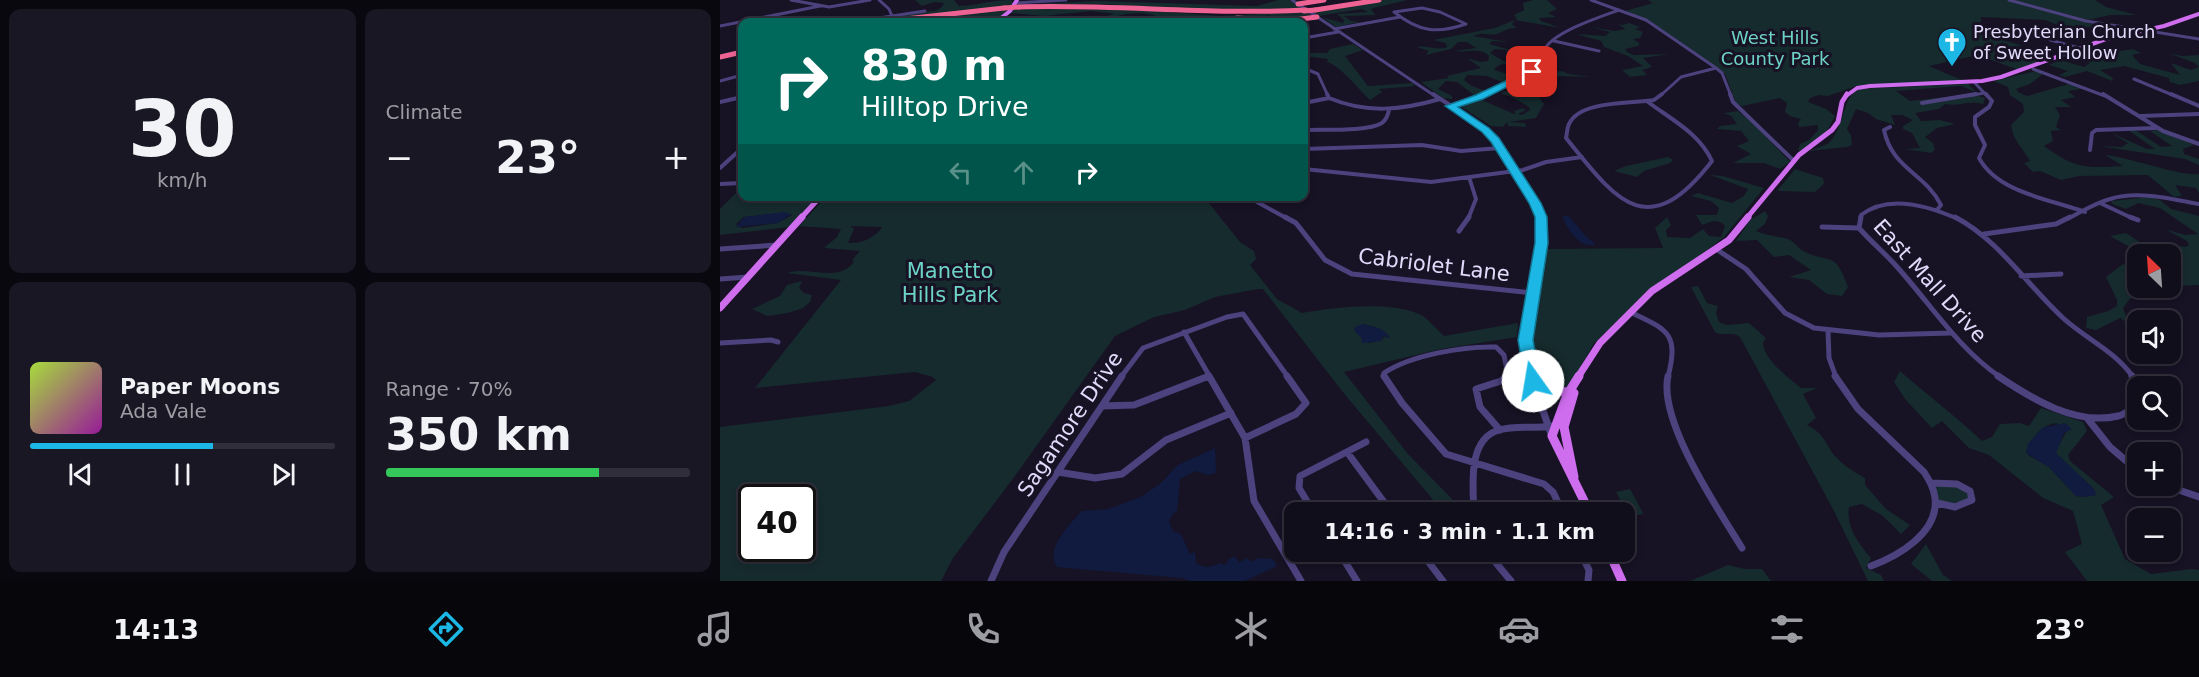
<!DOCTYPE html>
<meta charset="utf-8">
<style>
:root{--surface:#110e1b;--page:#1a1724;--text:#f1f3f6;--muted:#9c9ca3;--line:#302e3a;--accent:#1cb7e4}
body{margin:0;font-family:"DejaVu Sans",sans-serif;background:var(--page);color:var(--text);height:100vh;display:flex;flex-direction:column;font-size:22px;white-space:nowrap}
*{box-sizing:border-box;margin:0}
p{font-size:20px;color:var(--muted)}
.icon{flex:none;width:33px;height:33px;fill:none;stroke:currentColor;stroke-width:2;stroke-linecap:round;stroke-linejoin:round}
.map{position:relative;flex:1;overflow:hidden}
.drawer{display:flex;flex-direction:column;gap:9px;padding:9px;background:#09080f;width:720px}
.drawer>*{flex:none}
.banner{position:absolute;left:18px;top:18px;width:570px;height:183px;border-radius:12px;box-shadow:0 3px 9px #0003,0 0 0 2px var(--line);background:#00695c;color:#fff;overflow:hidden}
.needle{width:39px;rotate:335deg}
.tools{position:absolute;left:1407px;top:244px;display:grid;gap:12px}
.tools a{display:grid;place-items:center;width:54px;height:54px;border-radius:12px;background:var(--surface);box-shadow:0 3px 9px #0003,0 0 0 2px var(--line);font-size:30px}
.speed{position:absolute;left:18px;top:484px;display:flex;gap:12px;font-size:30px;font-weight:700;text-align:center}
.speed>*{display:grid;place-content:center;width:78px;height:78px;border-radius:50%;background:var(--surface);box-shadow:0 3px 9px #0003,0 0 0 2px var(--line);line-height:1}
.speed .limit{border:3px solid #111;border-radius:9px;background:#fff;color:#111}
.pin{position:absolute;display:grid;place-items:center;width:51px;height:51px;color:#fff;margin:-26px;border-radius:12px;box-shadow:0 3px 9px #0006}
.me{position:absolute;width:66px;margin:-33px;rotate:347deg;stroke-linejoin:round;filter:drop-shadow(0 0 4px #0008)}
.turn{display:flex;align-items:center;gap:21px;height:126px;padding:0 24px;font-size:27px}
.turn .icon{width:78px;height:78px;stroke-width:2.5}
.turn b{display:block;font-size:42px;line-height:51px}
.lanes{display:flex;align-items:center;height:57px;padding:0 24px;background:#0003;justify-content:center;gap:30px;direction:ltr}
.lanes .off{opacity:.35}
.big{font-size:45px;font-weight:700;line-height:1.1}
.drawer .widget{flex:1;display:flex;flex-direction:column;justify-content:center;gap:9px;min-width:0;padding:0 21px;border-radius:12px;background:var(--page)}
.drawer .dial{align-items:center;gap:0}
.dial b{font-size:78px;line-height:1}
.song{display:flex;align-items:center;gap:18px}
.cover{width:72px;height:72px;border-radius:9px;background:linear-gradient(135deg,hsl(80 70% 55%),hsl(300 70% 35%))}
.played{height:6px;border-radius:3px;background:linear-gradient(90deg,var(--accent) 60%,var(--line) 60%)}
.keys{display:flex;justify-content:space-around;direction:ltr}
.heat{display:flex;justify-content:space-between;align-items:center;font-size:33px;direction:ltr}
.charge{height:9px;border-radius:4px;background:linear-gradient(90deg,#34c759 70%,var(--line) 0)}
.drawer .tiles{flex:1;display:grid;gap:9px;grid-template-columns:repeat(2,1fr)}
.trip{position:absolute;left:564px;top:502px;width:351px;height:60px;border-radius:12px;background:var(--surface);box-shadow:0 3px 9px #0003,0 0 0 2px var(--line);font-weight:700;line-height:60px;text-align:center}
.tab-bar{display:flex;height:96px;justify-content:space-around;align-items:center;background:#07060b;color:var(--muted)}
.tab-bar .icon{width:42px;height:42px}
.tab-bar .selected{color:var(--accent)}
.tab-bar b{font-size:27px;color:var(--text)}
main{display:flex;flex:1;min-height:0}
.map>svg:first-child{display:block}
.green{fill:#162b2e;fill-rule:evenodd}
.water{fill:#101b3f}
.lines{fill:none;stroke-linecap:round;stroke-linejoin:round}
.minor-far3{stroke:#4c427e;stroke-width:3}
.minor-far2{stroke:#4c427e;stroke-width:4}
.minor-far1{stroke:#4c427e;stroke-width:5}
.minor{stroke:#4c427e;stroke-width:7}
.major-far3{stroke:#ce6dee;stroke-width:4}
.major-far2{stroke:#ce6dee;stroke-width:5}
.major-far1{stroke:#ce6dee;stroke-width:7}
.major{stroke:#ce6dee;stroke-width:9}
.highway{stroke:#ed6393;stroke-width:5}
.highway-bridge{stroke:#ed6393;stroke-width:5}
.route{fill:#1cb7e4;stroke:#127794;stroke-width:1.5}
.labels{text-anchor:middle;stroke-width:6;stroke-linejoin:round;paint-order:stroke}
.far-poi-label{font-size:18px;fill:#e2dafb;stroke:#171224;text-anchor:start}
.far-park-label{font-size:18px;fill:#6dd3c6;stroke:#171224}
.street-label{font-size:21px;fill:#e2dafb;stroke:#171224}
.park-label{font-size:21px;fill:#6dd3c6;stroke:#171224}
</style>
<main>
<section class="drawer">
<div class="tiles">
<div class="widget dial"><b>30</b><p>km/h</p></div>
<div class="widget"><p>Climate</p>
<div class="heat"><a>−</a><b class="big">23°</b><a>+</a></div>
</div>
<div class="widget">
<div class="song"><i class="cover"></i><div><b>Paper Moons</b><p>Ada Vale</p></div></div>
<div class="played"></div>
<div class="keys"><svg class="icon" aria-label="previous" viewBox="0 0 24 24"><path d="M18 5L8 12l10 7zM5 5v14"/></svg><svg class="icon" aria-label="pause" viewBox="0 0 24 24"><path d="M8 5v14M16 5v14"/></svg><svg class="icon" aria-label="next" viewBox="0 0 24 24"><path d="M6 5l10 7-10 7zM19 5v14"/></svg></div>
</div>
<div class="widget"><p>Range · 70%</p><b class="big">350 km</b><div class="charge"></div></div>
</div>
</section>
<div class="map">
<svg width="1479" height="581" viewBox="0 0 1479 581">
<rect width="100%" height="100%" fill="#171224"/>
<!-- green -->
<path class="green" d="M195 0H234L239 6C258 5 272 0 291 0L294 3 291 6 136 22 217 10 222 7 224 3 214 2 202 6Z
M558 0H569L583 9 512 12 383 4 296 5 376 1 537 6Z
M663 0H688L653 8 651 10 656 15 624 16 631 21 640 22 616 27 602 17 623 23 624 20 617 14 648 12 642 9 598 16 592 11Z
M827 0 837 9 828 13 836 17 819 18 821 21 841 28 795 20 792 24 796 28C787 28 785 31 777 34 769 36 765 31 753 36L788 42 772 41 769 44 794 51 775 49 770 53 785 62 807 64 811 69 807 71C797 65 781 59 774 70L791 75V78L782 82 767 76 747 75 744 80 752 86 766 91 755 96 737 82 726 81 718 89 732 96V99L723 98 701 82 729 78 727 76 761 68 747 58 760 62 768 61 769 56C761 47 746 53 735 51L756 48 747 42H738L731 49 706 55 709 51 697 47C707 45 717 51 727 47L726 43 713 40 775 28 797 19 794 15 804 10 803 3 813 0Z
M928 0H1287L1379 26 1358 28 1353 31 1325 20 1261 17V33L1312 49 1330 59 1299 70 1257 55 1209 66 1244 81 1136 86 1108 96 1099 95 1090 98 1088 102 1106 109 1115 116 1107 131 1082 151 1078 150 1080 144 1089 140 1098 130V125L1079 127 1078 123 1081 119 1070 116 1065 112 1067 103 1060 98 1022 106 1016 103 1005 74 924 19 905 11 933 3Z
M1293 0H1375L1386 7 1417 15H1390L1368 20Z
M355 7 410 9 499 16 587 12 593 17C580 20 561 23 548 18L549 15 539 18H519L564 21 597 19 575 22 478 20 466 22H441L443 20C420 4 385 22 360 22L395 14 372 11 324 16 290 13 293 9Z
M290 9 273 22H169Z
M909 23 920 27 915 29 923 32 920 38 913 39 920 44 918 46 905 49 907 52 914 55 950 54 923 58 932 67 922 70 927 75 910 77 902 70 923 66 908 56 884 47 881 41 856 34 885 36 890 32 871 27 895 31 905 29 898 24 903 25Z
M633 44 643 50 625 56 648 86 693 83 695 86 659 89 662 92 650 100C639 90 621 66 607 62L608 59 584 56V53H607L610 49Z
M1413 49 1421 53 1412 55 1420 64 1460 75 1451 63 1471 70 1479 67 1475 63 1448 53 1462 56 1479 55V81L1460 85 1450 82 1449 78 1404 66 1380 70 1393 78 1392 81 1367 71 1345 77 1339 75 1348 71 1329 65 1340 60 1364 67 1370 63 1351 56 1356 54 1376 60 1394 52Z
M842 71 848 74 871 77 840 76 828 80V84L822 87 819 97 824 104 816 118 789 122 805 123 806 127 788 126 787 122 783 127 771 126 740 106 762 100 794 114 796 113 793 112 802 108 806 110 798 114 802 115 810 110 809 107 792 97 782 94V92L792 90 806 96C817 92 812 81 818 74Z
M1316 71 1323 74 1310 84 1296 89 1298 92 1307 96 1352 83 1366 88 1348 91 1355 97 1341 100 1351 107H1335L1340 115 1336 127 1341 130 1331 131 1333 141 1324 146C1356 169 1364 168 1403 166L1385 155C1408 157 1463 177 1479 174V193L1476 188 1455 185 1462 196 1454 197 1428 175 1359 176 1341 180 1320 171 1313 172 1304 163 1310 161C1303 148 1293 141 1291 125L1304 112 1303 104 1290 95 1288 87 1274 81Z
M1248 84 1256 92 1241 86 1176 91 1190 101 1252 94 1265 98 1263 104C1247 100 1239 107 1225 104L1219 109 1195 113 1201 121 1220 120 1235 124 1217 128 1205 137 1213 143 1215 150 1211 153 1185 149 1200 148 1192 133 1183 129V126L1193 120 1182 115H1171L1175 125 1156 119 1148 113 1136 109 1127 129 1131 135 1132 145 1127 147 1088 151C1094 149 1101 147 1107 144 1124 132 1121 99 1138 89Z
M1018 111 1035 125 1070 162 1060 169 1044 163H1013L1031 154 1017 146 1029 141 1021 131 997 129 1000 126 1017 124 1011 116 1004 113Z
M1408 130 1417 131 1441 147 1452 146 1430 131 1438 130 1474 145 1463 149 1464 154 1479 159V165L1465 159 1379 146 1402 147 1408 143 1391 133 1427 149H1435Z
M948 157 953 160 950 163 924 171 917 177 894 171 906 166Z
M1075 169 1103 178 1104 184 1095 192 1057 191Z
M990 175 1003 176 1044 188 1004 237 909 311 874 343 849 387 833 389 817 380 809 341 825 249 943 248 935 228 947 217 951 225 946 230 947 237 970 238 983 229 989 236 1001 237 1005 226C998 218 990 222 982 225L976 215H997L999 208 991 201 971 196 978 193 1012 203 1024 196 1028 189Z
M22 187V196L97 197 69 227 0 235V209ZM52 214 72 215 58 223 22 228 16 224 24 217Z
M106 197H484L520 242 534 251 536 259 530 265 557 299 582 313C613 307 675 300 703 316 710 321 717 330 724 336L798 323 797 337 721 349 624 372 688 454 735 502 736 513H724L622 391 543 289H538L495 297 465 310 434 317 395 336 292 480 233 558 221 581H0V427L169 406 189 401 216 380 213 377 195 372 35 388 121 280 67 273C89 265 116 284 134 262L132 260 140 251 104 248 117 237 121 229 79 226ZM130 226 161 227 162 228C153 238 142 244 128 243L134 229ZM642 324C654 327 662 327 669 338L663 336 664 338 650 343 641 338ZM32 498H82V549H32Z
M1430 197 1440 200 1451 209 1479 216V285L1458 286 1438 300 1413 295 1403 308 1406 316 1417 323V329L1400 318 1376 330 1366 328 1367 317 1388 311 1397 306V300L1386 277 1403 264 1417 269 1418 288H1450V255H1424L1390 236 1406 233 1424 245 1438 243 1466 247 1469 245 1467 241 1445 229 1465 235 1478 234 1440 208 1418 203 1406 209 1392 204 1391 201Z
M1045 211 1048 216 1045 224 1036 231C1048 236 1057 236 1068 239 1074 241 1078 248 1083 251 1112 265 1114 249 1128 287L1122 296 1107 294 1089 280 1069 277 1091 270 1069 255 1054 257 1037 240 1016 241 1030 220Z
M82 281 79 288 84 293 92 295 90 302 83 308 68 313 47 316 32 309 60 296 67 285Z
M978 286 987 303 998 306 996 313 999 322 1006 325 1029 323 1046 338 1043 343C1044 360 1068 377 1081 388H1097L1083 394 1096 418 1087 425C1106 435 1103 441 1115 456 1124 466 1134 472 1145 478V485L1166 509 1190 525 1181 534 1163 516 1142 504 1129 507C1126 527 1138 543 1151 558L1146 568 1161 575 1164 581H1148L1114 511 1020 337C1012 331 1003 337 995 332L971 287Z
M1180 371C1207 395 1236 416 1262 441L1272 437 1280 424 1300 423 1309 426 1321 408 1363 422 1367 431 1348 455 1350 461 1394 497 1381 505 1405 559 1431 574 1472 569 1479 570V581H1367L1345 552 1362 544 1353 511 1323 498 1269 455 1249 448 1222 421 1212 428 1185 399 1174 382ZM1337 423 1346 432 1335 453 1374 489 1376 495 1364 497 1356 496 1329 467 1308 455C1309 439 1320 425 1337 423Z
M1215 485 1237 487 1248 493 1249 499 1242 505 1219 502Z
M910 489 923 513V514L909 517 896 492Z
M1206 544 1223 575 1232 581H1212L1191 564Z
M1008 565 1025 569H1042L1051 581H970Z"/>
<!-- water -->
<path class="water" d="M64 212 72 214 58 223 16 227 24 217Z
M843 216H848C857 224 864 237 874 242V245C859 248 849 230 843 219Z
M642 324C653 327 664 327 670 338L663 336 662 341 642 343 641 337 636 333 634 328Z
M1345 423 1352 429 1344 433 1336 453 1374 489 1376 495 1364 497 1356 496 1329 467 1306 453 1308 444 1322 428Z
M495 448 496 473 487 475 476 471 460 479 457 511 452 515 449 522 453 531 461 534 470 554 475 552 476 563C483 568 491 568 500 563L506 565 509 559 515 556 519 562 528 558 530 562 539 558 553 559 557 566 525 581H470L462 578 347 568 337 567C324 549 350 524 362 511L388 509 421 497 441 483 458 465Z"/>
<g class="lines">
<!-- minor-far3 -->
<path class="minor-far3" d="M71 0 109 7 150 0
M159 0 169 9 172 16
M572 0 715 96
M871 0 926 20 996 68 1002 73 1011 96
M1289 0 1366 21 1479 39
M295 3 346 0
M702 8 720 12 746 24C717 34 699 32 674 12Z
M132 22 205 11
M0 26 100 6
M614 29 680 17
M1294 30 1363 49
M584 38 618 32
M834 41 879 51
M584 68 598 74 608 96
M1313 69 1385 96
M1414 79 1455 96
M0 81 22 75
M1254 82 1267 96
M761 96 803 78 821 65C822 61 822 55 824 51 830 33 882 16 899 10
M940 96 961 77 996 68
M1246 96 1265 93"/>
<!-- minor-far2 -->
<path class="minor-far2" d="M607 94 609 98C647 114 682 110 720 99
M713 94C730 106 752 117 767 131 783 147 815 198 821 219
M1010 94 1013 102 1074 161
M1266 94 1272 101 1269 107 1255 117V125L1265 145 1259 158C1278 193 1330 199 1365 212
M1383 94 1443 131 1479 144
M1451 94 1479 106
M0 102 22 97
M928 102C952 120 979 133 992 161 927 245 896 200 846 138 847 134 847 128 849 124 860 100 911 104 934 100L942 94
M584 103 609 98
M1202 103 1256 94
M730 106 765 94
M1421 116 1479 114
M1170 127 1164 130C1172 169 1205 173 1221 205L1217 210
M584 130C603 129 647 132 662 123 667 119 668 115 669 110
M584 149 702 145 741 151 780 148
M1370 150 1372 133 1376 130 1436 128
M0 168 22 148
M584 169 711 182 803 170 826 162 862 157
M0 184 22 183
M532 196 537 202 568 219
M1380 203 1414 219
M748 219 756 199 749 177
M1140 219 1141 215C1168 194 1209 206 1238 219
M1347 219C1361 212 1375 203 1390 199 1417 190 1452 199 1479 204"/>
<!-- minor-far1 -->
<path class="minor-far1" d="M565 217 576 223 605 260 632 274 813 293
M1141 217 1139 228C1151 242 1166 254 1178 268 1212 306 1238 348 1280 377
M1235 217C1279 240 1307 285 1343 318 1366 339 1395 351 1413 377
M1410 217 1418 220
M1102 227 1139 228
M739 231 749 217
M1264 234 1336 224 1350 217
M0 249 57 245
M996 249 1026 269 1065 313 1094 328 1159 335 1231 333
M1301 276 1341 274
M0 279 28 277
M910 312C948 330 959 333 948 377
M1108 331 1109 358 1116 377
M464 332 490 377
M0 343 51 340 58 342
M401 377 423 348 507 317 523 314 568 377
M486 377 489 376
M664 377V373C691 355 744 346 776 347L784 355 788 375 786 377
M812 377C798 336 821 265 821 217"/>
<!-- minor -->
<path class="minor" d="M489 376 525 438 534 501 581 581
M664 376 682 403 726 454 824 484 833 492 843 513
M811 376 831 434
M948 376C938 421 998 509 1022 548
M1115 376 1138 409 1204 472C1209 480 1214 488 1215 498 1219 533 1178 556 1151 566
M1278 376C1312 399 1356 426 1398 416 1405 415 1412 408 1418 404
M1412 376 1418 387
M382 406 414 405 489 376
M1367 418 1390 447 1418 471
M780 430 760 407 756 389 781 381 787 376
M525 438 576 414 586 403 567 376
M627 452 672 513
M338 472 375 478 402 474 446 440 511 413
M1211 483 1237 484 1250 491 1252 500 1235 507 1217 503
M1447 486 1479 497
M594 513 579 488 580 476 646 442
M754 513C753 487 747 439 779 430 796 425 814 429 831 426
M619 552 637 581
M701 552 723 581
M767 552 791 581
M860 552 869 570 868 581
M568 558 580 552
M271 581 284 552 402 376"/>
<!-- major-far3 -->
<path class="major-far3" d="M276 22 290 11 297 0
M1126 96 1137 88 1150 86 1262 81 1281 77 1386 39 1444 26 1479 14"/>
<!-- major-far2 -->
<path class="major-far2" d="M80 219 101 196
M1026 219 1079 155 1112 130 1118 122 1122 102 1127 94"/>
<!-- major-far1 -->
<path class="major-far1" d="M0 308 82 217
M858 377 880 343 932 291 1009 240 1028 217"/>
<!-- major -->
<path class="major" d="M859 376 847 395 832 436 870 513
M813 381 828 391 849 392
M854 393 844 427 854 477
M889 552 902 581"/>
<!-- highway -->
<path class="highway" d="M578 4 604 0
M299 7C395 4 490 15 586 10
M595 10 659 0
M517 18 565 21 597 17
M158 22 284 8
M0 57 22 52"/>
<!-- highway-bridge -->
<path class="highway-bridge" d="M284 8 299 7
M584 11 595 10"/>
</g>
<!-- route -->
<path class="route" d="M809 70 817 72 763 99 738 107 769 128 779 138 821 203 827 217 828 243 813 340 821 381 819 385H808L805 381 798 340 815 243V217L809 203 771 142 762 132 725 106 756 95Z"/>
<!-- icons -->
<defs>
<g id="church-pin" transform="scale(1.5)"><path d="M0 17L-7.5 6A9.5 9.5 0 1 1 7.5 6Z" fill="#1cb7e4" stroke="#171224"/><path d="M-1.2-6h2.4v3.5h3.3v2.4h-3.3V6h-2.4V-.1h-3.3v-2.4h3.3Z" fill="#fff"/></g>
</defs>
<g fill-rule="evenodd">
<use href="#church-pin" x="1232" y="42"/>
</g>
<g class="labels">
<!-- far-poi labels -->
<g class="far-poi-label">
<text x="1253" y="38">Presbyterian Church<tspan x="1253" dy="21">of Sweet Hollow</tspan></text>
</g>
<!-- far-park labels -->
<g class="far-park-label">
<text x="1055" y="44">West Hills<tspan x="1055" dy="21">County Park</tspan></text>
</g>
<!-- street labels -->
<g class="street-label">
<text transform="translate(714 265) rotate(7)" y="7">Cabriolet Lane</text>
<text transform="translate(1210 281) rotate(48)" y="7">East Mall Drive</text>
<text transform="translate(350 424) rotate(-56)" y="7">Sagamore Drive</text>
</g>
<!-- park labels -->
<g class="park-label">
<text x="230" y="278">Manetto<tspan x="230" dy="24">Hills Park</tspan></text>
</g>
</g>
</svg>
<div class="tools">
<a><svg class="needle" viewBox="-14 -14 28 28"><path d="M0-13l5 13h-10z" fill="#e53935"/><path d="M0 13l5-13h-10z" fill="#9c9ca3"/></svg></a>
<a><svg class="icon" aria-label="sound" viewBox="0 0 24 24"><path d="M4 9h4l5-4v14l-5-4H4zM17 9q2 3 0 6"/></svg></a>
<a><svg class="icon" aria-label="search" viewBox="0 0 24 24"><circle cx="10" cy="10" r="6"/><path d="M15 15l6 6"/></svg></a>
<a>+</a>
<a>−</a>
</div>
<div class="speed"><div class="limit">40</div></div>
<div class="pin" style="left:812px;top:72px;background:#d93025"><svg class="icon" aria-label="arrive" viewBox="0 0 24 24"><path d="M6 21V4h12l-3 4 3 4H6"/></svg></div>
<svg class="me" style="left:813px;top:381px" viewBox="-20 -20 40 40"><circle r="19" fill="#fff"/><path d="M0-13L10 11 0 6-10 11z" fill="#1cb7e4"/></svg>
<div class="trip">14:16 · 3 min · 1.1 km</div>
<div class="banner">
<div class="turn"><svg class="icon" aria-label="right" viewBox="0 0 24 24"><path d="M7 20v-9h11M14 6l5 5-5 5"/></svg><div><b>830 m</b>Hilltop Drive</div></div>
<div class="lanes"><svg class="icon off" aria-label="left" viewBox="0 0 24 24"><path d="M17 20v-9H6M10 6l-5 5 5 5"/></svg><svg class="icon off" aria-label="ahead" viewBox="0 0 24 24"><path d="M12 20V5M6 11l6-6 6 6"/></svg><svg class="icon" aria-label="right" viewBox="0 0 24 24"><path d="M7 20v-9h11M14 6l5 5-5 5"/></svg></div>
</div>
</div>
</main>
<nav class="tab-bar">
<b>14:13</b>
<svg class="icon selected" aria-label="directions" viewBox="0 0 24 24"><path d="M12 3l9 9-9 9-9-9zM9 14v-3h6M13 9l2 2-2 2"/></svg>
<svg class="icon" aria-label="music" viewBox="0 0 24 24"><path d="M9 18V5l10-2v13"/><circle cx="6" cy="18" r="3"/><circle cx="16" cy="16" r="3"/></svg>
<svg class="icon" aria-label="phone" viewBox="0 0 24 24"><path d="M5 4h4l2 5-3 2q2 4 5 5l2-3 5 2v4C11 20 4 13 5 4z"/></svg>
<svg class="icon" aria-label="climate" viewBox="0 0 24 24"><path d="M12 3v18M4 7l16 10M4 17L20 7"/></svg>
<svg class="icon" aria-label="car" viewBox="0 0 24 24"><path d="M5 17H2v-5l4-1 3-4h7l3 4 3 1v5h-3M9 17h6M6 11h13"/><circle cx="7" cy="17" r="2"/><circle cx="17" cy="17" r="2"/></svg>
<svg class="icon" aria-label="filters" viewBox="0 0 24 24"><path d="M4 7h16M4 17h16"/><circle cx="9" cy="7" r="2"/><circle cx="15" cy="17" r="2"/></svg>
<b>23°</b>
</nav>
